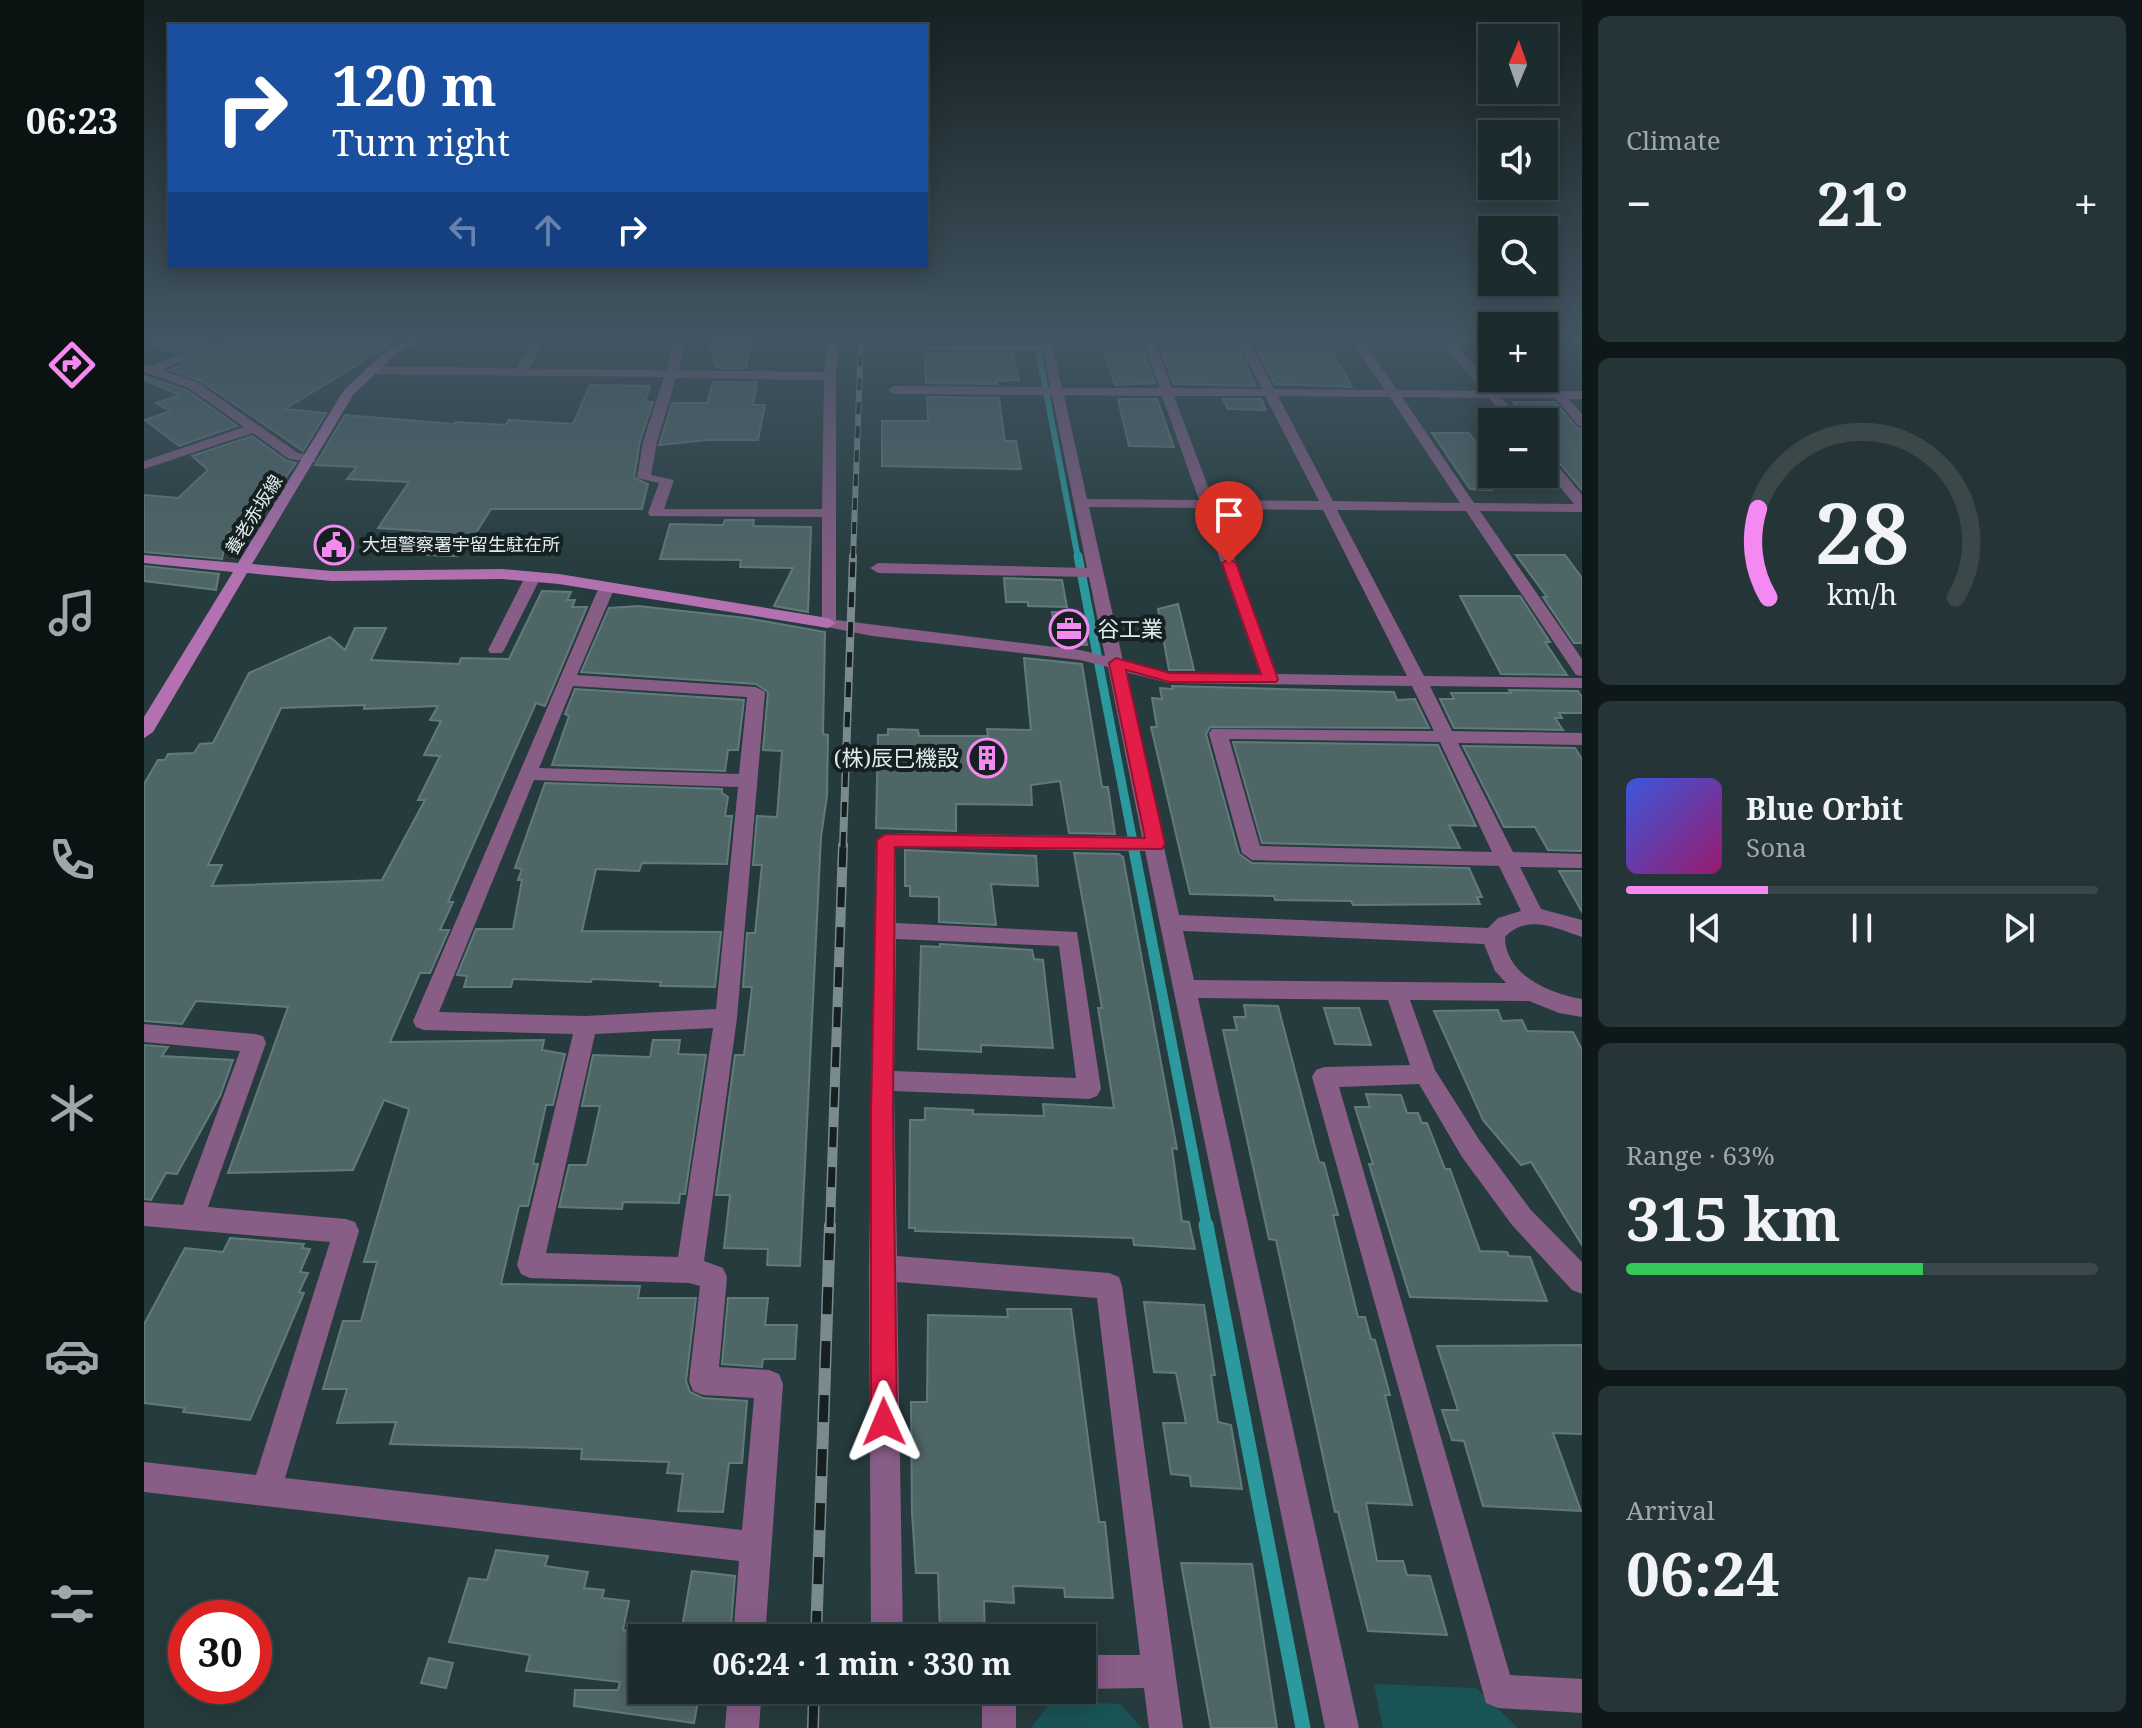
<!DOCTYPE html>
<meta charset="utf-8">
<style>
:root{--surface:#1c2c2e;--page:#253436;--text:#f1f3f6;--muted:#a0a7aa;--line:#3a484a;--accent:#f389f1}
body{margin:0;font-family:"Noto Serif","Noto Sans JP",serif;background:var(--page);color:var(--text);height:100vh;display:flex;flex-direction:column;font-size:30px;white-space:nowrap}
*{box-sizing:border-box;margin:0}
p{font-size:26px;color:var(--muted)}
.icon{flex:none;width:44px;height:44px;fill:none;stroke:currentColor;stroke-width:2;stroke-linecap:round;stroke-linejoin:round}
.map{position:relative;flex:1;overflow:hidden}
.drawer{display:flex;flex-direction:column;gap:16px;padding:16px;background:#0f1819;width:560px}
.drawer>*{flex:none}
.hud{position:absolute;left:24px;top:24px;width:760px;height:244px;border-radius:0px;box-shadow:0 4px 20px #0003,0 0 0 2px var(--line);background:#1a4fa0;color:#fff;overflow:hidden}
.needle{width:52px;rotate:2deg}
.fabs{position:absolute;left:1334px;top:24px;display:grid;gap:16px}
.fabs a{display:grid;place-items:center;width:80px;height:80px;border-radius:0px;background:var(--surface);box-shadow:0 4px 20px #0003,0 0 0 2px var(--line);font-size:40px}
.speed{position:absolute;left:24px;top:1600px;display:flex;gap:16px;font-size:40px;font-weight:700;text-align:center}
.speed>*{display:grid;place-content:center;width:104px;height:104px;border-radius:50%;background:var(--surface);box-shadow:0 4px 20px #0003,0 0 0 2px var(--line);line-height:1}
.speed .limit{border:12px solid #d22;background:#fff;color:#111}
.pin{position:absolute;display:grid;place-items:center;width:68px;height:68px;color:#fff;margin:-82px -34px;border-radius:50% 50% 50% 0;rotate:-45deg;box-shadow:0 0 8px #0007}
.pin .icon{rotate:45deg}
.me{position:absolute;width:88px;margin:-44px;rotate:359deg;stroke-linejoin:round;filter:drop-shadow(0 0 6px #0008)}
.turn{display:flex;align-items:center;gap:28px;height:168px;padding:0 32px;font-size:36px}
.turn .icon{width:104px;height:104px;stroke-width:2.5}
.turn b{display:block;font-size:56px;line-height:68px}
.lanes{display:flex;align-items:center;height:76px;padding:0 32px;background:#0003;justify-content:center;gap:40px;direction:ltr}
.lanes .off{opacity:.35}
.big{font-size:60px;font-weight:700;line-height:1.1}
.drawer .card{flex:1;display:flex;flex-direction:column;justify-content:center;gap:12px;min-width:0;padding:0 28px;border-radius:12px;background:var(--page)}
.drawer .dial{align-items:center;gap:0}
.dial svg{height:208px;overflow:visible;fill:none;stroke:var(--line);stroke-width:7;stroke-linecap:round;text-anchor:middle}
.dial text{fill:var(--text);stroke:none}
.song{display:flex;align-items:center;gap:24px}
.cover{width:96px;height:96px;border-radius:12px;background:linear-gradient(135deg,hsl(230 70% 55%),hsl(320 70% 35%))}
.played{height:8px;border-radius:4px;background:linear-gradient(90deg,var(--accent) 30%,var(--line) 30%)}
.keys{display:flex;justify-content:space-around;direction:ltr}
.heat{display:flex;justify-content:space-between;align-items:center;font-size:44px;direction:ltr}
.charge{height:12px;border-radius:6px;background:linear-gradient(90deg,#34c759 63%,var(--line) 0)}
.trip{position:absolute;left:484px;top:1624px;width:468px;height:80px;border-radius:0px;background:var(--surface);box-shadow:0 4px 20px #0003,0 0 0 2px var(--line);font-weight:700;line-height:80px;text-align:center}
main{display:flex;flex:1;min-height:0}
.dock{display:flex;flex-direction:column;width:144px;justify-content:space-around;align-items:center;background:#0b1212;color:var(--muted)}
.dock .icon{width:56px;height:56px}
.dock .current{color:var(--accent)}
.dock b{font-size:36px;color:var(--text)}
.map>svg:first-child{display:block}
.green{fill:#195356}
.lines{fill:none;stroke-linecap:round;stroke-linejoin:round}
.stream-far3{stroke:#2b999e;stroke-width:6}
.stream-far2{stroke:#2b999e;stroke-width:9}
.stream-far1{stroke:#2b999e;stroke-width:11}
.stream{stroke:#2b999e;stroke-width:15}
.building{fill:#4f6667;stroke:#637a7c;stroke-width:2;fill-rule:evenodd}
.street{fill:#885d86;fill-rule:evenodd}
.secondary{fill:#b471b2;fill-rule:evenodd}
.rail-far3-casing{stroke:#7a8b8d;stroke-width:6}
.rail-far2-casing{stroke:#7a8b8d;stroke-width:8}
.rail-far1-casing{stroke:#7a8b8d;stroke-width:10}
.rail-casing{stroke:#7a8b8d;stroke-width:12}
.rail-far3{stroke:#172021;stroke-width:4;stroke-dasharray:12;stroke-linecap:butt}
.rail-far2{stroke:#172021;stroke-width:5;stroke-dasharray:15;stroke-linecap:butt}
.rail-far1{stroke:#172021;stroke-width:7;stroke-dasharray:20;stroke-linecap:butt}
.rail{stroke:#172021;stroke-width:9;stroke-dasharray:27;stroke-linecap:butt}
.route{fill:#e11d48;stroke:#92132f;stroke-width:2}
.labels{text-anchor:middle;stroke-width:8;stroke-linejoin:round;paint-order:stroke}
.far-street-label{font-size:18px;fill:#dfeced;stroke:#172021}
.far-poi-label{font-size:18px;fill:#dfeced;stroke:#172021;text-anchor:start}
.poi-label{font-size:22px;fill:#dfeced;stroke:#172021;text-anchor:start}
</style>
<main>
<nav class="dock">
<b>06:23</b>
<svg class="icon current" aria-label="directions" viewBox="0 0 24 24"><path d="M12 3l9 9-9 9-9-9zM9 14v-3h6M13 9l2 2-2 2"/></svg>
<svg class="icon" aria-label="music" viewBox="0 0 24 24"><path d="M9 18V5l10-2v13"/><circle cx="6" cy="18" r="3"/><circle cx="16" cy="16" r="3"/></svg>
<svg class="icon" aria-label="phone" viewBox="0 0 24 24"><path d="M5 4h4l2 5-3 2q2 4 5 5l2-3 5 2v4C11 20 4 13 5 4z"/></svg>
<svg class="icon" aria-label="climate" viewBox="0 0 24 24"><path d="M12 3v18M4 7l16 10M4 17L20 7"/></svg>
<svg class="icon" aria-label="car" viewBox="0 0 24 24"><path d="M5 17H2v-5l4-1 3-4h7l3 4 3 1v5h-3M9 17h6M6 11h13"/><circle cx="7" cy="17" r="2"/><circle cx="17" cy="17" r="2"/></svg>
<svg class="icon" aria-label="filters" viewBox="0 0 24 24"><path d="M4 7h16M4 17h16"/><circle cx="9" cy="7" r="2"/><circle cx="15" cy="17" r="2"/></svg>
</nav>
<div class="map">
<svg width="1438" height="1728" viewBox="0 0 1438 1728">
<rect width="100%" height="100%" fill="#263b3d"/>
<!-- green -->
<path class="green" d="M1230 1684 1332 1688 1374 1728H1239Z
M908 1701 976 1704 998 1728H887Z"/>
<g class="lines">
<!-- stream-far3 -->
<path class="stream-far3" d="M895 355 934 558"/>
<!-- stream-far2 -->
<path class="stream-far2" d="M934 556 990 847"/>
<!-- stream-far1 -->
<path class="stream-far1" d="M989 845 1063 1227"/>
<!-- stream -->
<path class="stream" d="M1062 1225 1159 1728"/>
</g>
<!-- building -->
<path class="building" d="M9 339H67L32 353 8 346Z
M92 339H256L141 409 182 413 159 451 55 380 26 370Z
M563 339H608L602 368H573Z
M1096 352 1112 386 1030 384 1018 353Z
M1114 352 1189 353 1208 387 1131 384Z
M784 353 869 354 875 380 852 381 853 384 782 383 781 355Z
M960 353H1000L1011 383 971 385Z
M0 376 44 391 93 426 35 446 1 420 26 411 12 403 36 395 0 380Z
M569 382H613L609 405H621L614 440H563L515 445 528 403H563Z
M446 385 506 386 501 402H509L496 441 490 478 504 484 498 509H347L330 536H323L313 556 281 555 295 532 234 528 265 482 203 479 213 467 171 465 201 415 310 424 312 422 361 425 365 420 429 424Z
M783 397 855 398 861 441H872L877 469 738 466V421H784Z
M974 399H1013L1030 447 985 446Z
M1079 399H1117L1122 410 1084 409Z
M1369 402H1411L1432 427 1438 429V490L1400 445V422H1383Z
M1288 433H1325L1348 463V490L1326 489Z
M108 436 143 461 152 463 102 533 84 532 78 559 0 552V495L34 498 64 470 48 456Z
M581 520H610L609 526 667 527 664 612 630 606 649 568 596 567 597 560 516 559 526 524 579 525Z
M1372 555H1421L1438 578V643H1430L1399 597H1403Z
M0 566 75 574 72 590 0 581Z
M860 578 918 580 923 607 884 606V602H862Z
M398 591 427 592 423 600H431L428 607H443L401 706 392 703 304 902H309L296 930H305L286 973H276L246 1042 400 1040 398 1050 421 1054 409 1105H402L389 1164H394L384 1206H375L357 1284 496 1286 494 1298H552L542 1381 546 1392 559 1398 603 1401 598 1463H585L579 1512 534 1511 539 1474 523 1473 525 1462 437 1459 438 1449 246 1444 252 1422 193 1423 203 1389H179L199 1321H217L233 1262H220L265 1109 240 1100 209 1170 84 1173 144 1007 52 1001 38 1024 0 1021V784L14 760H21L24 754 50 753 56 744 69 743 105 673 186 637 201 650 211 628H242L227 660 315 664 317 658 365 659ZM221 705 220 709 294 706 286 720 297 721 280 755 296 756 274 800H281L238 880 68 886 78 865H64L137 708Z
M1316 596H1376L1406 642H1401L1423 675 1357 674Z
M1034 604 1050 670H1025L1014 609Z
M494 606 602 618 681 632 679 734 684 735 683 796 677 837 656 1266 623 1265 624 1249 580 1248 586 1195H572L591 1055H600L608 987H599L603 933H611L617 874 618 865H609L613 816 633 817 638 751 619 750 624 692 612 684 437 672 465 608Z
M908 612 936 613 943 645 914 644Z
M880 658 938 664 958 787H964L971 834 925 833 916 781 887 785 888 805 812 804V831L732 828 734 735H744V729L774 730 775 736H844L843 729 887 730Z
M1028 686 1250 692 1253 700 1271 699 1285 728 1066 727 1062 734 1095 854 1108 863 1325 868 1338 897H1333L1336 904 1209 905 1207 901 1131 900 1130 896 1046 894 1007 727H1013L1008 698 1018 699 1016 688 1029 689Z
M431 689 600 700 594 750H584L581 771 408 765 425 716 421 714Z
M1365 690 1434 691 1438 697V713H1415L1418 718H1411L1419 730 1310 728 1296 699H1310L1307 693H1367Z
M1089 742 1294 745 1332 826 1305 825 1316 848 1118 843Z
M1319 746 1431 748 1438 759V851L1404 850 1391 827H1360Z
M401 783 578 789V793L584 797 581 816H588L583 864 498 863 495 871 452 869 438 931 577 932 571 987 520 986H516L517 982 448 979 447 982 369 979 367 987H320L323 976 313 975 332 929H369L378 880H374L378 869 371 868Z
M761 850 892 856 894 886 847 884 852 925 795 922V897L766 896V886H761Z
M930 853 975 854 979 857 1033 1149 1028 1148 1038 1221 1045 1222 1051 1249 990 1245 989 1238 771 1231V1228H765L766 1120H781V1108L829 1110V1114L900 1116 899 1104 970 1108 954 1008H958Z
M1415 871H1438V912Z
M796 944 888 950 890 959 899 960 909 1048 837 1045V1052L774 1049 777 946 796 947Z
M1100 1005 1134 1006 1175 1162 1180 1163 1194 1215H1189L1214 1317H1221L1227 1339 1231 1340 1246 1395H1241L1268 1505 1222 1503 1233 1561H1259L1263 1575 1286 1576 1303 1635 1224 1631 1194 1512H1191L1132 1240 1125 1239 1079 1030H1093L1090 1017H1102Z
M1180 1008H1215L1227 1045 1191 1044Z
M1354 1010 1358 1021 1378 1020 1383 1031 1429 1032 1438 1050V1245L1387 1162 1377 1165 1339 1120 1290 1011Z
M509 1040H536L534 1054 562 1055 541 1194H536L535 1203 479 1202 478 1209 415 1207 425 1165H443L456 1106H438L449 1055 506 1057Z
M0 1045 24 1047 18 1056 89 1060 76 1096 33 1174 22 1173 7 1200 0 1199Z
M1222 1094 1257 1095 1263 1113H1274L1278 1123H1283L1301 1169H1306L1336 1251 1363 1252 1365 1256 1386 1257 1403 1301 1266 1297 1225 1164H1229L1211 1107H1226Z
M86 1238 160 1244 158 1248 166 1249 156 1272 164 1273 155 1292 160 1293 106 1420 39 1412 41 1408 0 1403V1324L41 1248 79 1252Z
M584 1298H624L621 1325H653L651 1359H619L618 1367 578 1364Z
M1000 1302 1060 1305 1071 1375H1067L1074 1422 1087 1425 1098 1489 1047 1486 1046 1476 1027 1474 1019 1423H1042L1032 1373 1010 1372Z
M863 1309H927L955 1522H961L969 1598 921 1597 920 1588 869 1586 870 1603 840 1601 841 1637 796 1635 794 1573H772L768 1513 767 1402H783L784 1315 864 1317Z
M1438 1345V1434L1409 1433 1437 1511 1339 1506 1320 1441 1308 1440 1298 1410H1314L1293 1346Z
M352 1550 404 1556 401 1566 444 1572 440 1588 460 1590 458 1598 485 1601 479 1630 498 1632V1690H556L550 1723 430 1706 431 1690H474L476 1682 382 1671 386 1655 305 1642 325 1578 343 1580Z
M1037 1563 1108 1564 1133 1728H1067Z
M548 1571 591 1576 586 1638H536Z
M285 1658 309 1663 302 1688 277 1683Z"/>
<g class="lines">
<!-- street -->
<path class="street" d="M74 339H89L18 370 53 382 154 453 171 456V462L145 459 109 433 0 469V461L100 427 45 388 0 372V364L7 366Z
M390 339H401L385 369 522 370 532 339H543L534 370 680 372 684 339H695L692 376V620L936 650 961 656 945 577 734 573 726 568 734 563 943 568 908 395 750 394 744 390 750 386 906 387 899 351 782 350 778 349V345H897V339H907L918 388H1016L998 339H1009L1028 388 1118 389 1092 339H1103L1130 389 1241 390 1206 339H1217L1253 390 1338 391 1296 339H1308L1351 391H1438V399H1425L1438 414V426L1434 425 1411 398H1358L1377 422H1364L1345 398 1258 397 1330 503 1430 504 1400 467V454L1405 455 1438 495V512L1336 511 1438 659V676L1432 675 1322 511 1193 510 1280 676 1438 678V688L1286 686 1308 731 1438 733V745L1314 743 1369 852 1438 854V868L1376 867 1397 909 1438 920V937C1413 929 1384 913 1361 937 1361 975 1406 994 1438 999V1017L1415 1013 1385 1001 1266 1000 1291 1070 1336 1141 1386 1209 1438 1262V1294L1428 1290 1368 1225 1318 1157 1275 1084 1195 1087 1366 1675 1438 1679V1713L1354 1708 1342 1703 1168 1077 1172 1070 1180 1067 1266 1065 1244 1000 1054 998 1215 1728H1181L1001 851 752 847V923L933 932 957 1089 953 1096 945 1099 750 1091 753 1256 965 1273 975 1277 978 1286 1039 1728H1005L1000 1688 938 1689V1655H996L953 1298 753 1282 759 1638H727L725 1268 732 840 742 833 998 837 964 667 936 660 728 636 678 626V517L506 516 504 513 515 483 493 478 499 442 520 377 225 374 219 370 225 366 373 368ZM532 378 680 380 678 509H520L530 480 507 475 513 442ZM920 395 1018 396 1055 500 943 499ZM1030 396H1121L1175 501 1069 500ZM1134 396 1246 397 1316 503 1189 501ZM945 507 1058 508 1116 674 1025 673 979 661ZM1072 509 1179 510 1263 676 1133 674ZM981 672 1025 683 1268 686 1290 731 1068 729 1065 733 1098 853 1108 860 1355 866 1377 911 1354 918 1344 928 1035 915ZM1085 739 1296 742 1348 852 1116 846ZM1039 931 1340 944 1351 971 1362 983 1050 980ZM752 939 915 946 932 1078 750 1071Z
M389 572 397 577 360 650 358 653H346L344 650 381 577Z
M463 582 471 587 433 675 612 687 621 692 593 1018 560 1261 579 1268 583 1277 575 1367 625 1370 635 1374 639 1384 621 1638H589L595 1561 0 1492V1462L112 1475 186 1242 0 1226V1202L39 1205 96 1051 0 1042V1024L111 1034 119 1036 122 1043 64 1207 202 1219 211 1222 215 1231 141 1478 598 1530 610 1398 559 1395 549 1391 545 1381 556 1286 545 1283 386 1278 377 1274 373 1265 429 1034 280 1030 272 1027 269 1021 455 587ZM429 686 603 697 595 774 395 768ZM390 780 594 787 572 1009 442 1016 295 1012ZM569 1028 534 1257 402 1253 451 1034Z
M584 1690H618L615 1728H581Z
M838 1690H872V1728H838Z"/>
<!-- secondary -->
<path class="secondary" d="M266 339H280L252 354 209 395 108 564 188 571 358 569 415 574 684 618 692 623 684 628 415 584 358 579 188 581 103 573 9 732 0 738V717L89 572 0 563V555L94 563 200 390 244 350Z"/>
<!-- rail-far3 casing -->
<g class="rail-far3-casing">
<path id="rail-far3" d="M709 558 717 339"/>
</g>
<!-- rail-far2 casing -->
<g class="rail-far2-casing">
<path id="rail-far2" d="M699 847 709 556"/>
</g>
<!-- rail-far1 casing -->
<g class="rail-far1-casing">
<path id="rail-far1" d="M686 1227 699 845"/>
</g>
<!-- rail casing -->
<g class="rail-casing">
<path id="rail" d="M672 1638 686 1225
M669 1728 670 1690"/>
</g>
<!-- rail-far3 -->
<use href="#rail-far3" class="rail-far3"/>
<!-- rail-far2 -->
<use href="#rail-far2" class="rail-far2"/>
<!-- rail-far1 -->
<use href="#rail-far1" class="rail-far1"/>
<!-- rail -->
<use href="#rail" class="rail"/>
</g>
<!-- sky -->
<linearGradient id="sky" x2="0" y2="1"><stop stop-color="#152022"/><stop offset="0.58" stop-color="#415562"/><stop offset="1" stop-color="#415562" stop-opacity="0"/></linearGradient>
<rect width="1438" height="581" fill="url(#sky)"/>
<!-- route -->
<path class="route" d="M1085 559 1092 563 1134 679 1132 682H1025L982 670 1021 844 1018 849 751 847 749 1112 753 1422 749 1431 740 1435 731 1431 727 1422V1112L733 840 742 834 1001 838 965 663 972 658 1026 673 1117 674 1078 563Z"/>
<!-- icons -->
<defs>
<g id="civic-ring" transform="scale(2)"><circle r="9.5" fill="#172021" stroke="#f389f1" stroke-width="1.5"/><path d="M-.6-6.5H3V-4.5H.6V-3L4-1V1h2V6H-6V1h2V-1L-.6-3ZM-1.2 2.5V6h2.4V2.5Z" fill="#f389f1"/></g>
<g id="office-ring" transform="scale(2)"><circle r="9.5" fill="#172021" stroke="#f389f1" stroke-width="1.5"/><path d="M-6-3h4V-5.5h4V-3h4V5H-6ZM-1-4.5V-3h2v-1.5ZM-6 0V1H6V0Z" fill="#f389f1"/></g>
<g id="building-ring" transform="scale(2)"><circle r="9.5" fill="#172021" stroke="#f389f1" stroke-width="1.5"/><path d="M-4-6H4V6H1V3H-1V6H-4ZM-2.5-4.3h1.7v1.8h-1.7ZM.8-4.3h1.7v1.8H.8ZM-2.5-1h1.7V.8h-1.7ZM.8-1h1.7V.8H.8Z" fill="#f389f1"/></g>
</defs>
<g fill-rule="evenodd">
<use href="#civic-ring" x="190" y="545"/>
<use href="#office-ring" x="925" y="629"/>
<use href="#building-ring" x="843" y="758"/>
</g>
<g class="labels">
<!-- far-street labels -->
<g class="far-street-label">
<text transform="translate(110 515) rotate(-58)" y="6">養老赤坂線</text>
</g>
<!-- far-poi labels -->
<g class="far-poi-label">
<text x="218" y="551">大垣警察署宇留生駐在所</text>
</g>
<!-- poi labels -->
<g class="poi-label">
<text x="953" y="637">谷工業</text>
<text x="815" y="766" text-anchor="end">(株)辰巳機設</text>
</g>
</g>
</svg>
<div class="fabs">
<a><svg class="needle" viewBox="-14 -14 28 28"><path d="M0-13l5 13h-10z" fill="#e53935"/><path d="M0 13l5-13h-10z" fill="#a0a7aa"/></svg></a>
<a><svg class="icon" aria-label="sound" viewBox="0 0 24 24"><path d="M4 9h4l5-4v14l-5-4H4zM17 9q2 3 0 6"/></svg></a>
<a><svg class="icon" aria-label="search" viewBox="0 0 24 24"><circle cx="10" cy="10" r="6"/><path d="M15 15l6 6"/></svg></a>
<a>+</a>
<a>−</a>
</div>
<div class="speed"><div class="limit">30</div></div>
<div class="pin" style="left:1085px;top:563px;background:#d93025"><svg class="icon" aria-label="arrive" viewBox="0 0 24 24"><path d="M6 21V4h12l-3 4 3 4H6"/></svg></div>
<svg class="me" style="left:740px;top:1422px" viewBox="-20 -20 40 40"><path d="M0-17L14 15 0 8-14 15z" fill="#e11d48" stroke="#fff" stroke-width="4"/></svg>
<div class="trip">06:24 · 1 min · 330 m</div>
<div class="hud">
<div class="turn"><svg class="icon" aria-label="right" viewBox="0 0 24 24"><path d="M7 20v-9h11M14 6l5 5-5 5"/></svg><div><b>120 m</b>Turn right</div></div>
<div class="lanes"><svg class="icon off" aria-label="left" viewBox="0 0 24 24"><path d="M17 20v-9H6M10 6l-5 5 5 5"/></svg><svg class="icon off" aria-label="ahead" viewBox="0 0 24 24"><path d="M12 20V5M6 11l6-6 6 6"/></svg><svg class="icon" aria-label="right" viewBox="0 0 24 24"><path d="M7 20v-9h11M14 6l5 5-5 5"/></svg></div>
</div>
</div>
<section class="drawer">
<div class="card"><p>Climate</p>
<div class="heat"><a>−</a><b class="big">21°</b><a>+</a></div>
</div>
<div class="card dial"><svg viewBox="0 0 100 80">
<path d="M14 69A42 42 0 1 1 86 69"/>
<path d="M14 69A42 42 0 0 1 10 35" stroke="#f389f1"/>
<text x="50" y="56" font-size="32" font-weight="700">28</text>
<text x="50" y="72" font-size="11">km/h</text>
</svg></div>
<div class="card">
<div class="song"><i class="cover"></i><div><b>Blue Orbit</b><p>Sona</p></div></div>
<div class="played"></div>
<div class="keys"><svg class="icon" aria-label="previous" viewBox="0 0 24 24"><path d="M18 5L8 12l10 7zM5 5v14"/></svg><svg class="icon" aria-label="pause" viewBox="0 0 24 24"><path d="M8 5v14M16 5v14"/></svg><svg class="icon" aria-label="next" viewBox="0 0 24 24"><path d="M6 5l10 7-10 7zM19 5v14"/></svg></div>
</div>
<div class="card"><p>Range · 63%</p><b class="big">315 km</b><div class="charge"></div></div>
<div class="card"><p>Arrival</p><b class="big">06:24</b></div>
</section>
</main>
